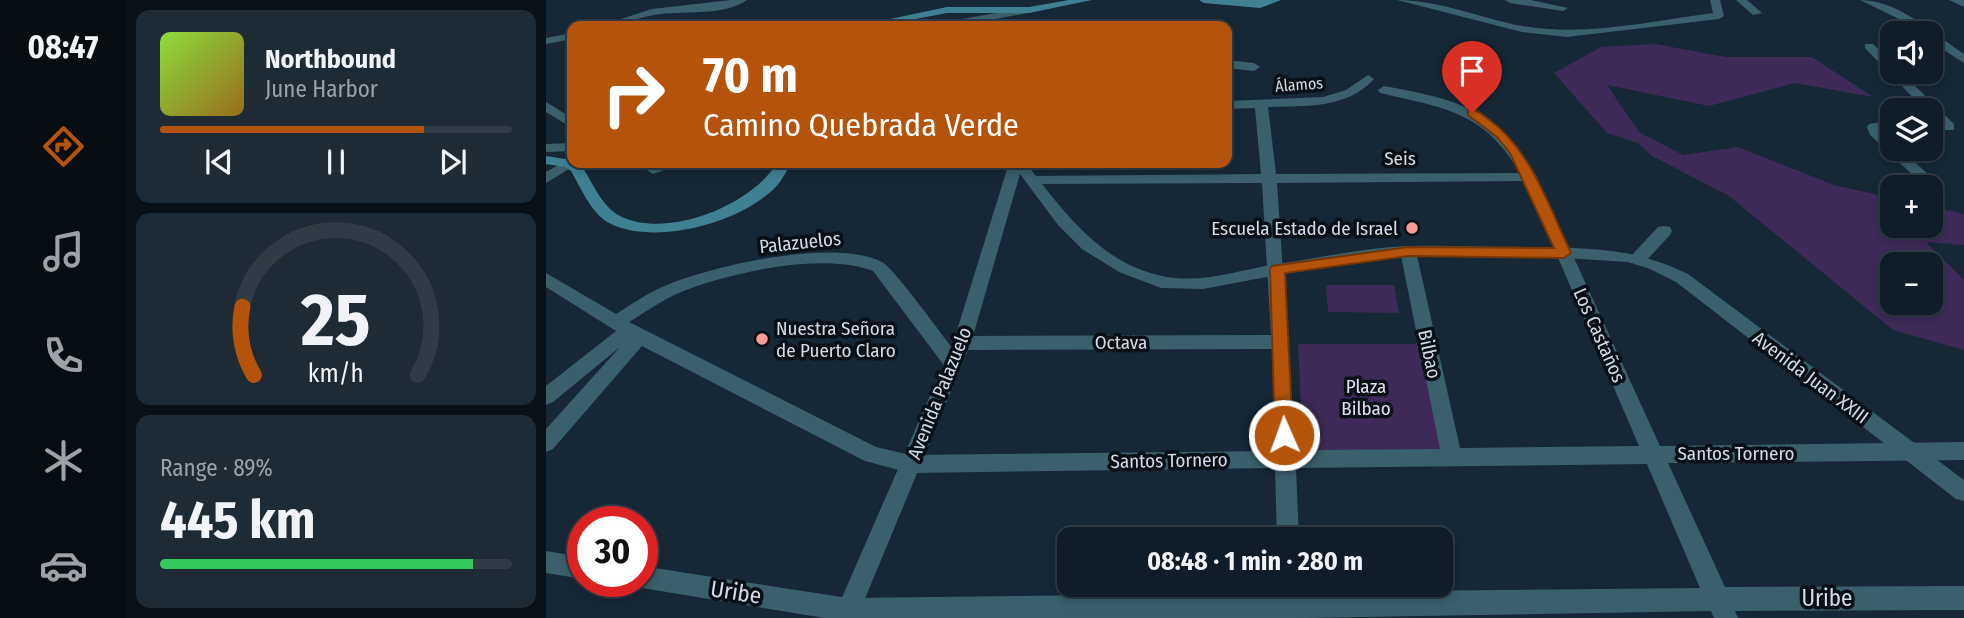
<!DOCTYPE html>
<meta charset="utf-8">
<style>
:root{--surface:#101d28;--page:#1e2a34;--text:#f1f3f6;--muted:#9ca2a8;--line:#303b45;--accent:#b45309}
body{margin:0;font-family:"Fira Sans Condensed",sans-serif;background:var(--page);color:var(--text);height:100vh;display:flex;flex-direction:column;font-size:26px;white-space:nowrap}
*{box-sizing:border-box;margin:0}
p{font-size:23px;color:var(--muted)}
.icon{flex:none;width:38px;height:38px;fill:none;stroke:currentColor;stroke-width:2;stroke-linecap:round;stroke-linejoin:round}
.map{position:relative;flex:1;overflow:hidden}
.panel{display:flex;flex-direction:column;gap:10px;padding:10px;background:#091016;width:420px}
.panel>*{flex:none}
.guide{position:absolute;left:21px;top:21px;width:665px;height:147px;border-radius:14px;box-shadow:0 4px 10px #0003,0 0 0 2px var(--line);background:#b45309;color:#fff;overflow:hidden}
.buttons{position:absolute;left:1334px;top:21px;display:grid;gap:14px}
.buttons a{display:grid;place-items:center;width:63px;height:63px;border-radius:14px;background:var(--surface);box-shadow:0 4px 10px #0003,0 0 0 2px var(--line);font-size:35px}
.speed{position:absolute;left:21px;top:506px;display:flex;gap:14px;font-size:35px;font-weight:700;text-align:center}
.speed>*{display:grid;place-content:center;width:91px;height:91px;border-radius:50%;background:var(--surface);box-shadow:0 4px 10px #0003,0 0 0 2px var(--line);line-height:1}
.speed .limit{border:10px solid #d22;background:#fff;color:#111}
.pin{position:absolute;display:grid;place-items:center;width:60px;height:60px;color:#fff;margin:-72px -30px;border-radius:50% 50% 50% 0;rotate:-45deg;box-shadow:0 0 7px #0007}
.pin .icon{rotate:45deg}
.me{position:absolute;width:77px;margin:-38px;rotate:358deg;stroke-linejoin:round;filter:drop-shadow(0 0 5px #0008)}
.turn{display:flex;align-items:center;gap:24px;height:147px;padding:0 21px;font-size:32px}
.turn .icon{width:91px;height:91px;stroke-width:2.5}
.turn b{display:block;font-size:49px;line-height:60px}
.big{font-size:52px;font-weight:700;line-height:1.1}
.panel .card{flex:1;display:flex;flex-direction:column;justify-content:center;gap:10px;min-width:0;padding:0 24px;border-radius:14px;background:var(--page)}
.panel .dial{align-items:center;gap:0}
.dial svg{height:182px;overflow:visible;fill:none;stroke:var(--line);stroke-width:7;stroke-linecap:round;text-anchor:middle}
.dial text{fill:var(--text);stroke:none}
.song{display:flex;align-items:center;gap:21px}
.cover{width:84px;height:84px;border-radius:10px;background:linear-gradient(135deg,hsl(90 70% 55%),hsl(40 70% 35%))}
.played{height:7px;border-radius:4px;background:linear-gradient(90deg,var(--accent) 75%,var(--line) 75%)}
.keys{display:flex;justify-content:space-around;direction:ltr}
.charge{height:10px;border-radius:5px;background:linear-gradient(90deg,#34c759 89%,var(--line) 0)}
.trip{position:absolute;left:511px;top:527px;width:396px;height:70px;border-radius:14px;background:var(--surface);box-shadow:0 4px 10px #0003,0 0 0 2px var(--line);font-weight:700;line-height:70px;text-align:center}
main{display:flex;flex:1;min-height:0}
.tab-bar{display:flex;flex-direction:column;width:126px;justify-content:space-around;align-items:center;background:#060c10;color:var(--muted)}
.tab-bar .icon{width:49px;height:49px}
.tab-bar .active{color:var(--accent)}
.tab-bar b{font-size:32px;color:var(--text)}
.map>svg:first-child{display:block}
.green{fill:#3d2a58;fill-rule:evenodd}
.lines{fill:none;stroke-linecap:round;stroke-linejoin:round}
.minor{fill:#39606b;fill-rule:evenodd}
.tertiary{fill:#39606b;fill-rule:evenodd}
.secondary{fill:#3f8193;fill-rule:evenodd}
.route{fill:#b45309;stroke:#753606;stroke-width:2}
.poi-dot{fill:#f59c95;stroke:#080f15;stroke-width:2.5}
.labels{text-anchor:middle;stroke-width:7;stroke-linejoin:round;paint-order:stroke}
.far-street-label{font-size:16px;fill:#d2dce6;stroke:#080f15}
.street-label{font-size:19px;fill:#d2dce6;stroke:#080f15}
.poi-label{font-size:19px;fill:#d2dce6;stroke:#080f15;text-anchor:end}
.park-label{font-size:19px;fill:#e4ddf1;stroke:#080f15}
.near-street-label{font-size:23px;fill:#d2dce6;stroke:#080f15}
</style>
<main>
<nav class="tab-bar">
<b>08:47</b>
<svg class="icon active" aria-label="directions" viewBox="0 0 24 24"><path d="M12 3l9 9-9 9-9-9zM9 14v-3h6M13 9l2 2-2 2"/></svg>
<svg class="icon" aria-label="music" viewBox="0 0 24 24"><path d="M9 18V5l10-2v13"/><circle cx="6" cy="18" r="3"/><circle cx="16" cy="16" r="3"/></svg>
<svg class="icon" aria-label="phone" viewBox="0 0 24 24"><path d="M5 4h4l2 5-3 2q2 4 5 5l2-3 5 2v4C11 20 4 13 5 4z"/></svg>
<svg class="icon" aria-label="climate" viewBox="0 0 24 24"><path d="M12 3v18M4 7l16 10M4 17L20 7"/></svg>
<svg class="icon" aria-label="car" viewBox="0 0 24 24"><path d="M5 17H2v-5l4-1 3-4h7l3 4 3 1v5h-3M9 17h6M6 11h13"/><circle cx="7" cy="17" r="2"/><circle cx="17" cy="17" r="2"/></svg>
</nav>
<section class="panel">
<div class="card">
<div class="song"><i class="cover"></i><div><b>Northbound</b><p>June Harbor</p></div></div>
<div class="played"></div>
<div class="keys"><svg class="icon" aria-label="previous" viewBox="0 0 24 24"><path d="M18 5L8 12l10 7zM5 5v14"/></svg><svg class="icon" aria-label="pause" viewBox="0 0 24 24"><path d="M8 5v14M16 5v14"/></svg><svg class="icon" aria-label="next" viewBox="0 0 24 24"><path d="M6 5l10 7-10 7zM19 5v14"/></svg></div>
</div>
<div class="card dial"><svg viewBox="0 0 100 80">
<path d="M14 69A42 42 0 1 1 86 69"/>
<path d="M14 69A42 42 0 0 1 9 39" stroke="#b45309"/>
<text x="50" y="56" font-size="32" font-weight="700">25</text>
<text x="50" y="72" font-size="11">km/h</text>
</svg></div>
<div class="card"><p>Range · 89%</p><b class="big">445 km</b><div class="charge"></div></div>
</section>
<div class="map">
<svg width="1418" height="618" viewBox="0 0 1418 618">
<rect width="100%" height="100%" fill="#162735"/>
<!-- green -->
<path class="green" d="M1109 44 1180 57H1266L1327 97 1249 83 1163 106 1061 85 1093 132 1137 155 1192 147 1288 185 1346 198V226H1384V206L1418 214V245L1380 242 1418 280V350L1347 330 1183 196 1106 156 1092 143 1061 133 1008 73 1055 47ZM1346 264H1384V303H1346Z
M780 285H848L853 313 782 312Z
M752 344H874L896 449 757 450Z"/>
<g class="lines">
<!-- minor -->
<path class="minor" d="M185 0H201C177 17 136 10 108 15 89 18 73 27 53 26L106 9Z
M851 0C893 0 934 18 976 26 1038 37 1105 21 1167 13L1164 0H1174L1178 16 1173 19 1021 37 976 32Z
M959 0H985L1022 8 1017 11 964 3Z
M1190 0H1201L1216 13 1207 15Z
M1314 0C1352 0 1387 33 1418 54V63L1384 41V33H1373L1351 18Z
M1403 0H1418V7Z
M26 33V39L0 44V38Z
M1319 44H1327L1346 62V72H1355L1408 124V130H1398L1384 116V110H1379L1319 48Z
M681 60 708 63 714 67 708 71 681 68Z
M822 75 828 79C801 109 759 106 722 107L730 174 974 173C938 111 898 108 834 93L832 90 838 86C914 100 949 108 991 177L1114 446 1418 442V460L1122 463 1179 587 1418 586V610L1189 611 1192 618H1168L1165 611 756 618H278L96 588 88 585 86 581H96V566L302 598 731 593V584H755V592L1154 588 1101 464 750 468 753 539H731L729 468 364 473 319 461 96 346 7 449 0 452V429L74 347 7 402 0 405V386L70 331 0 287V273L70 314C86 304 103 292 121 285 168 265 290 238 336 262 349 269 401 342 414 358L416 363 414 368H400L327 271C276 252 185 272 135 292 117 299 100 312 83 322L330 447 364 455 729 451 726 349 416 350 410 348 407 343 410 338 416 336 725 335 716 183 486 184 479 180 486 176 715 174 709 108 681 109V101L777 97 800 90ZM979 181 1093 446 914 448 870 251 862 246 854 251 894 449 749 450 731 183Z
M0 102 26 118V128L0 112Z
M1346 120V128L1336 130 1346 141V149H1354L1382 174 1384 177 1382 180H1372L1324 135 1321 127 1323 124Z
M26 143V151L0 152V144Z
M23 159 30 163 28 166 0 183V172Z
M89 163H137L107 174Z
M1118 226 1124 227 1126 231 1124 235 1098 263H1086L1084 259 1086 255 1112 227Z
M0 551 37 557V579L0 573Z"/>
<!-- tertiary -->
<path class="tertiary" d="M483 7 488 10 487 12 411 26H388L394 23Z
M463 163H480C516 210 554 263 616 276 656 285 699 268 737 263 779 257 822 247 864 246 901 245 939 247 976 247 1038 248 1085 246 1142 274L1418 480V501L1410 499 1130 282 1104 269 1082 262 1018 258 862 256 731 275 657 289 615 288 573 272 536 249 512 225 474 174 425 343 311 618H287L407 343Z"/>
<!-- secondary -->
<path class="secondary" d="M523 0H546L483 13H401L333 26H311L401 7H483Z
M653 0H735L714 8 658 3Z
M0 156 26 160V163L35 165C46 181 55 206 74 216 121 240 206 205 231 163H245C242 169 238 176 234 182 202 222 109 247 63 223 45 213 35 188 25 171L19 167 0 164Z"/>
</g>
<!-- route -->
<path class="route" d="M922 110C930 109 934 113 941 118 985 149 1002 205 1025 253L1018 258 862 256 739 273 747 435 745 440 738 442 731 440 729 435 724 269 726 266 862 247 1008 248 964 153 951 137 922 115Z"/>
<!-- markers -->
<g class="poi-dot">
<circle cx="866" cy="228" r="7"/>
<circle cx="216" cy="339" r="7"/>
</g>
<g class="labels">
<!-- far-street labels -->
<g class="far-street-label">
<text transform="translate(753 84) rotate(-4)" y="6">Álamos</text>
</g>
<!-- street labels -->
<g class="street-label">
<text x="854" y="165">Seis</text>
<text transform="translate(254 242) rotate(-6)" y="7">Palazuelos</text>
<text transform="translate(1054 335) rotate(66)" y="7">Los Castaños</text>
<text x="575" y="349">Octava</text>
<text transform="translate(884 354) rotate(78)" y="7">Bilbao</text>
<text transform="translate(1265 377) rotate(37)" y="7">Avenida Juan XXIII</text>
<text transform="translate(393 393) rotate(-68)" y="7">Avenida Palazuelo</text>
<text x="1190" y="460">Santos Tornero</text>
<text transform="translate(623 460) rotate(-1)" y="7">Santos Tornero</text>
</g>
<!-- poi labels -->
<g class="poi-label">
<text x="852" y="235">Escuela Estado de Israel</text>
<text x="230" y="335" text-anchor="start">Nuestra Señora<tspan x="230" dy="22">de Puerto Claro</tspan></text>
</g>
<!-- park labels -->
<g class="park-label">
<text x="820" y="393">Plaza<tspan x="820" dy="22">Bilbao</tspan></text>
</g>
<!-- near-street labels -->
<g class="near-street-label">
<text transform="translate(190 592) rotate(9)" y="8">Uribe</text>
<text x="1281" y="606">Uribe</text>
</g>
</g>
</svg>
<div class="buttons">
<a><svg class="icon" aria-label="sound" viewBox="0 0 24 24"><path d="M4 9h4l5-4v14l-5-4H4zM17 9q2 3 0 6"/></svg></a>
<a><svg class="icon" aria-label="layers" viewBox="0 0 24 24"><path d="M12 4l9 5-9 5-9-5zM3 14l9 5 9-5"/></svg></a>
<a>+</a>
<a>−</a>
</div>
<div class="speed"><div class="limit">30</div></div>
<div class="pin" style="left:926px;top:113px;background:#d93025"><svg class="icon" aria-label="arrive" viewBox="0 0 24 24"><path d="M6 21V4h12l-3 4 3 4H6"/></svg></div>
<svg class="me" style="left:738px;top:435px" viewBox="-20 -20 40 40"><circle r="17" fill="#b45309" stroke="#fff" stroke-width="3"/><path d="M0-11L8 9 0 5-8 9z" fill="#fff"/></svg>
<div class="trip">08:48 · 1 min · 280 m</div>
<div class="guide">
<div class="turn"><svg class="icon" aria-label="right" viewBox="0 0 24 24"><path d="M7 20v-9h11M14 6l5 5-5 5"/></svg><div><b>70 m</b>Camino Quebrada Verde</div></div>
</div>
</div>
</main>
